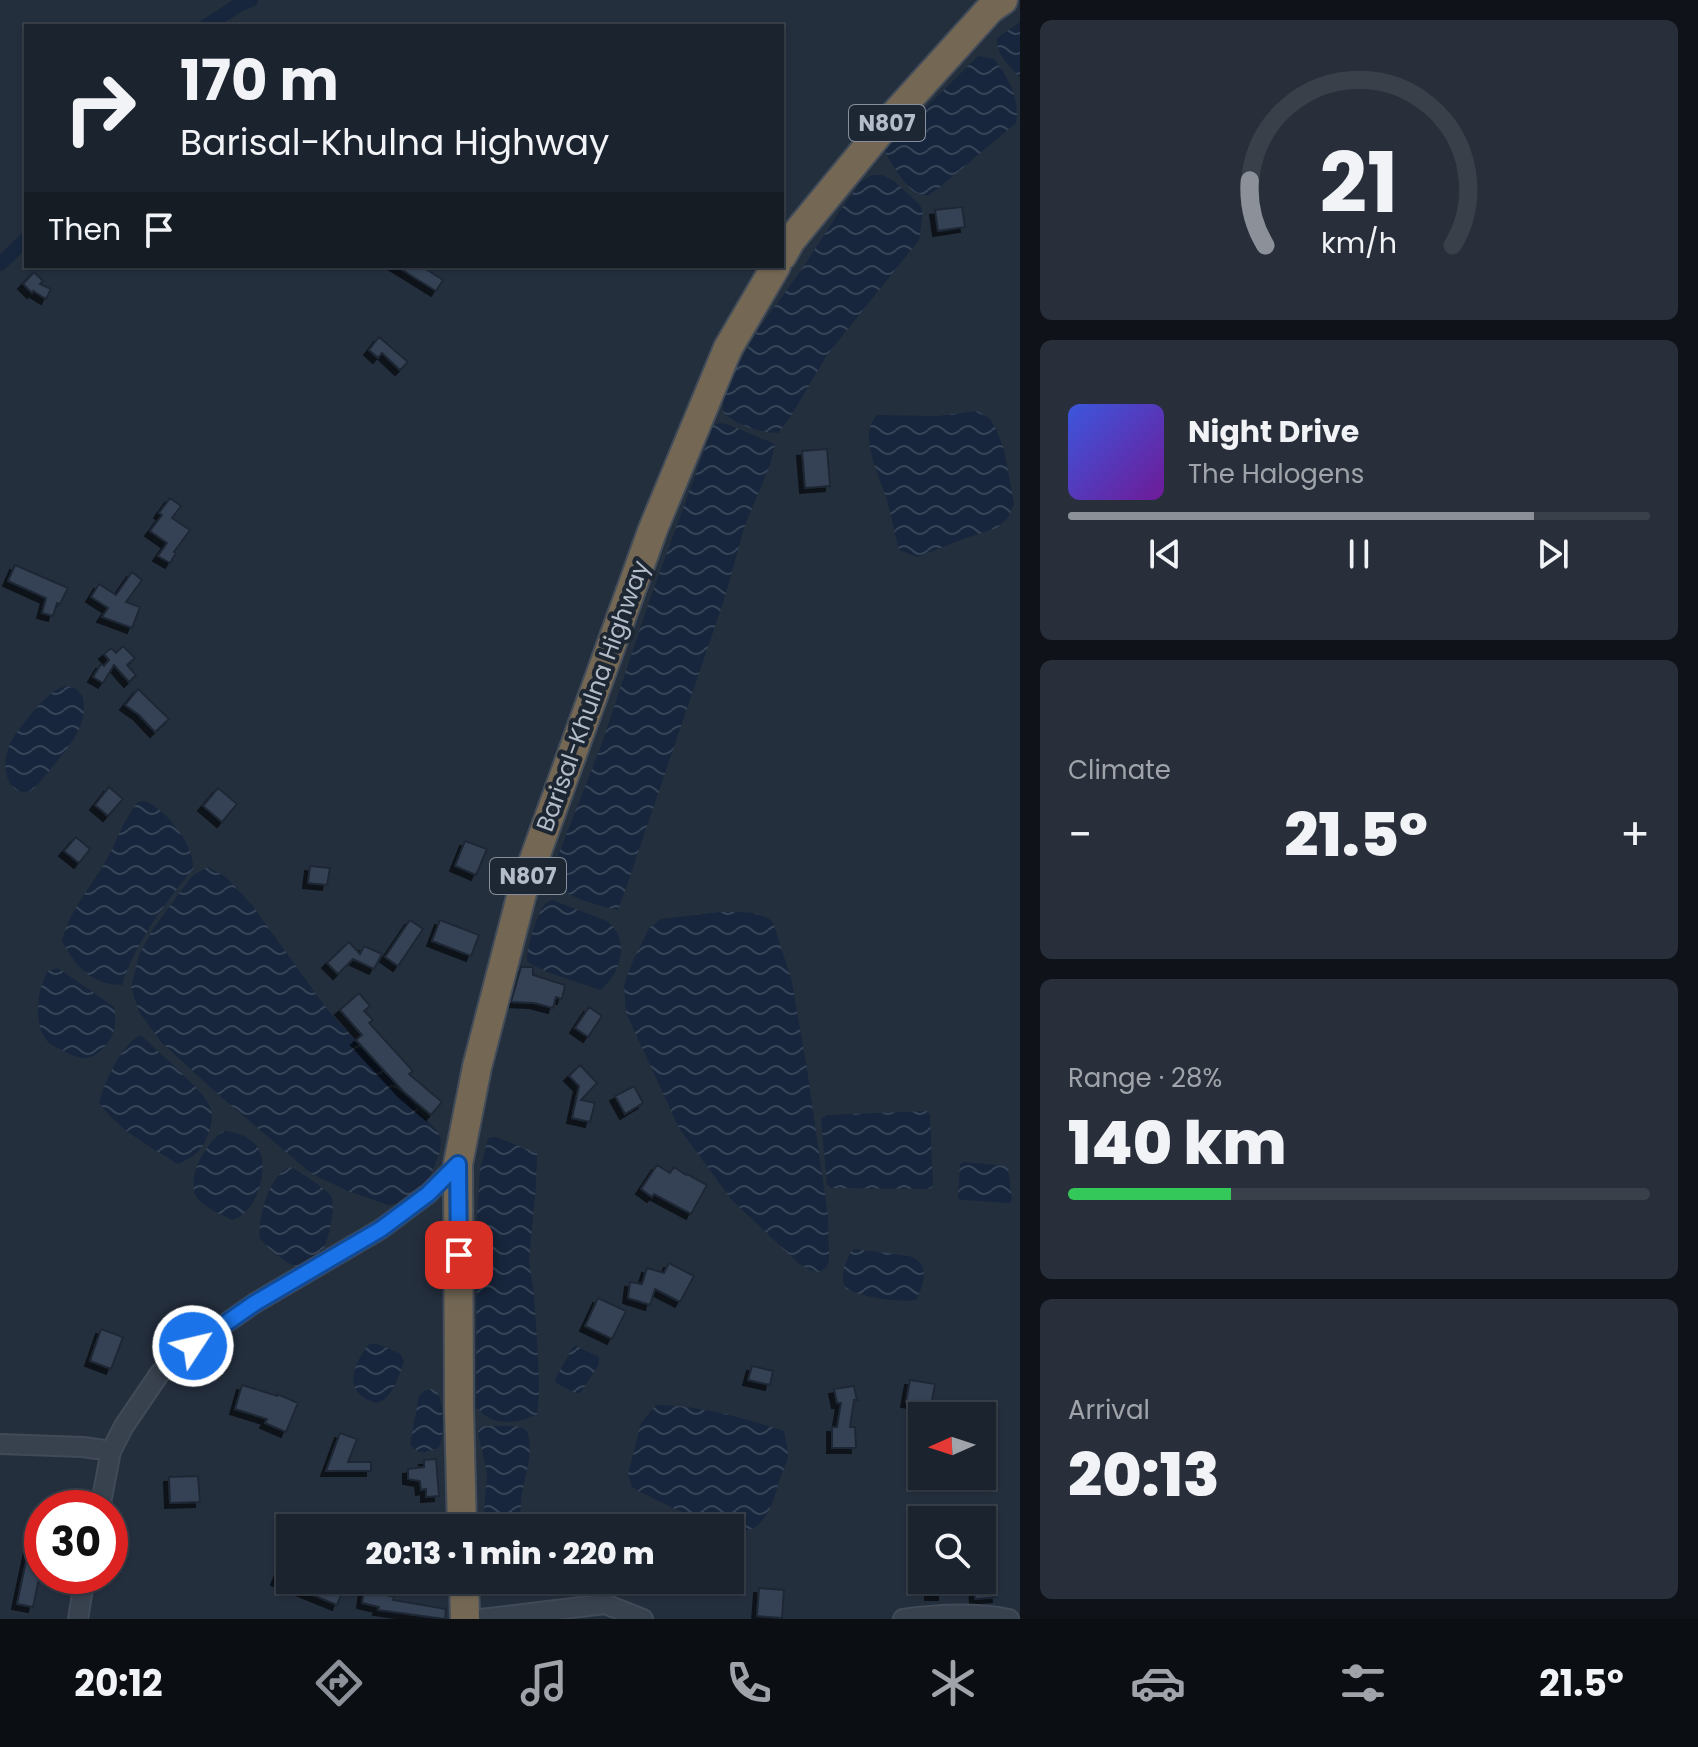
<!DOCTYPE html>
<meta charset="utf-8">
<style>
:root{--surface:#1b232e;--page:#282f3a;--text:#f1f3f6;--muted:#a0a4aa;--line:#39404a;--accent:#8c9099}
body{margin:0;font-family:Poppins,sans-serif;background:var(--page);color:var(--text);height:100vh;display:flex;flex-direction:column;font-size:30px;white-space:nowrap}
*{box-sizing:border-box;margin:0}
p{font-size:26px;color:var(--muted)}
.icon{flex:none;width:44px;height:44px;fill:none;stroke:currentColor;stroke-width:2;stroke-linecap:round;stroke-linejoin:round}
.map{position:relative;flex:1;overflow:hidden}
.side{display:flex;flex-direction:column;gap:20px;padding:20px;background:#0f1319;width:678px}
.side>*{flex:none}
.guide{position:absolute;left:24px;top:24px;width:760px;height:244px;border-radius:0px;box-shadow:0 2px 6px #0004,0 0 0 2px var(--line);background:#1b232e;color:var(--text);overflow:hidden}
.needle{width:52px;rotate:267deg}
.tools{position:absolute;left:908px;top:1402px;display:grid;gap:16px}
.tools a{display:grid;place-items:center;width:88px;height:88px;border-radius:0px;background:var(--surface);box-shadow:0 2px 6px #0004,0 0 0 2px var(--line);font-size:40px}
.speed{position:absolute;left:24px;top:1490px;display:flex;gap:16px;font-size:40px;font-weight:700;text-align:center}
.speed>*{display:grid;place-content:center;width:104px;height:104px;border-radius:50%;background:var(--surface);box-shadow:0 2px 6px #0004,0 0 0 2px var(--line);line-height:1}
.speed .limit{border:12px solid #d22;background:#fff;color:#111}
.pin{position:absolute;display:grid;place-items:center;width:68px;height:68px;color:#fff;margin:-34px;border-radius:16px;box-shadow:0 4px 12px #0006}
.me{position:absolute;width:88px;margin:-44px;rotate:55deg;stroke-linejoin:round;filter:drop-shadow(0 0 6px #0008)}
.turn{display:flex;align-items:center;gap:28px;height:168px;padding:0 24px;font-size:36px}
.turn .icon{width:104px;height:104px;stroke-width:2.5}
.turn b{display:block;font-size:56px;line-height:68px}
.then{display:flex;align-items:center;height:76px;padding:0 24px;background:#0003;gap:16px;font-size:30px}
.big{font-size:60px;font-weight:800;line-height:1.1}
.side .card{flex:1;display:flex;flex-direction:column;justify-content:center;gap:12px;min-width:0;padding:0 28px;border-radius:12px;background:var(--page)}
.side .dial{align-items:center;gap:0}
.dial svg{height:208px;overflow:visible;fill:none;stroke:var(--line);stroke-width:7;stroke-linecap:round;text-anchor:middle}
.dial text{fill:var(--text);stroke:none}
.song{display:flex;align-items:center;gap:24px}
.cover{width:96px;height:96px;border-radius:12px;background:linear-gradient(135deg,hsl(230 70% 55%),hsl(280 70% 35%))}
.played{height:8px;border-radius:4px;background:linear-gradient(90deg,var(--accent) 80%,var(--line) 80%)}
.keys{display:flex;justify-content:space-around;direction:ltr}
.heat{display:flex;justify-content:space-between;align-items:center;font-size:44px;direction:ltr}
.charge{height:12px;border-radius:6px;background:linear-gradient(90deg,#34c759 28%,var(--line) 0)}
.trip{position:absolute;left:276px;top:1514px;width:468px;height:80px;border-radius:0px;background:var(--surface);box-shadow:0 2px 6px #0004,0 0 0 2px var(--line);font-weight:800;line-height:80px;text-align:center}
.menu{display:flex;height:128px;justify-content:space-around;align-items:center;background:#0b0e12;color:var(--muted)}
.menu .icon{width:56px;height:56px}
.menu .selected{color:var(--accent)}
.menu b{font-size:36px;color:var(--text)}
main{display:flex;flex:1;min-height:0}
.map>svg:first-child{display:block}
.water{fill:url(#water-waves)}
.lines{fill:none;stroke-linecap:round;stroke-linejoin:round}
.canal{stroke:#17263c;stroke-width:14}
.building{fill:#364354;stroke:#1f2835;stroke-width:2;filter:url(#shadow)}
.minor-casing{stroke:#414a57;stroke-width:22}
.highway-casing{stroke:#434c59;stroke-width:32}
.minor{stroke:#38414e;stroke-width:18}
.highway{stroke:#746855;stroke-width:28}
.route-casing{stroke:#114b97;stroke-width:20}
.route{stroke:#1a73e8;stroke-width:14}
.labels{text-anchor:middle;stroke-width:8;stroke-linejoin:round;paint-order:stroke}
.shield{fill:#1d2633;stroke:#878f9c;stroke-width:2}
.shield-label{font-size:22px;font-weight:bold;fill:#b4bcc9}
.street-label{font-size:24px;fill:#b4bcc9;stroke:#1d2633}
</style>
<main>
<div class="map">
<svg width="1020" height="1619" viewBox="0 0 1020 1619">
<defs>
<pattern id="water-waves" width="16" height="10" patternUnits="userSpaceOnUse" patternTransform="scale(2)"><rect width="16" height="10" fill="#17263c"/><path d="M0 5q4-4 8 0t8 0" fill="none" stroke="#364457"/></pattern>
<filter id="shadow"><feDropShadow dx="-5" dy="5" stdDeviation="0" flood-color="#0009"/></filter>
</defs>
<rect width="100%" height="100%" fill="#242f3e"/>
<!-- water -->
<path class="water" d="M1020 22V78C1010 66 996 55 997 38Z
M978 56 994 59C1009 78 1020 99 1016 123L940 187 927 196C921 194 918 194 913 191 904 183 888 160 884 149Z
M872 175H882L894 181 920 205 923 212 919 240 827 355 791 416 778 433C761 433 735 425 723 412V404L727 384 759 328 802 269 839 212 861 182Z
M977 411 989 418 995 427 1004 449 1014 504 1008 518 997 528 966 538 917 557 899 550C895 533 891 517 887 500 880 476 857 436 877 415L938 416Z
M719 423 727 424 775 444 770 465 745 525 724 600 627 885 618 910C593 905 569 897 548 881L602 743 649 602 713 426Z
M66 686 75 688 82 695C91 725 66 750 49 771 44 776 38 786 32 790 27 793 21 793 15 789 0 776 4 748 17 732 30 716 46 691 66 686Z
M145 801C166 809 195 846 193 869 164 904 136 942 122 985 92 985 75 966 62 941 69 910 93 885 108 857 118 838 124 819 138 802Z
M208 867 226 877 252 905 327 1009 438 1132 441 1140 440 1151 431 1175 415 1197 406 1204 388 1205 348 1191 312 1174 221 1097 162 1043 139 1012 131 987 139 955 153 929 192 876Z
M552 900 607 921C631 939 621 975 600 990L547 972 527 962C526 950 537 912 546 903 548 902 550 901 552 900Z
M720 912C737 912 760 910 773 922L792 982 807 1069 828 1216 829 1260 827 1267 819 1272 812 1271 798 1263 731 1199 679 1128 626 1013 624 985 632 963 649 928 661 919Z
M58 968 114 1007C117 1022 115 1036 104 1047 91 1061 82 1061 66 1052 61 1049 53 1046 49 1043 32 1026 37 989 48 971Z
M141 1035C156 1051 205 1090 211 1109 213 1117 211 1127 208 1134 203 1151 193 1157 178 1164 150 1147 119 1130 99 1103 104 1083 122 1043 141 1035Z
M927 1111 930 1115 933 1186 929 1189 831 1188 827 1185 821 1119 827 1115Z
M224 1131C236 1132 251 1137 258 1148 269 1165 259 1202 243 1214 240 1217 236 1218 232 1220 220 1214 207 1209 198 1199 183 1181 207 1140 224 1131Z
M496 1137 537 1153 536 1185 529 1261 534 1294 538 1357 539 1394 537 1414C524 1422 499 1426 486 1416 482 1414 480 1410 476 1407L477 1216 480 1169 488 1138Z
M964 1162 1006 1166 1008 1168 1012 1199 1010 1203 961 1200 958 1198 960 1164Z
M290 1167C299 1171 325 1188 331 1196 338 1207 324 1261 313 1267 296 1275 270 1250 260 1239 257 1220 269 1174 290 1167Z
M856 1249 909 1256C931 1263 924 1284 916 1300 891 1302 869 1298 846 1289 839 1275 845 1264 851 1251Z
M369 1344H378L401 1354 404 1362C399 1374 394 1394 382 1401 377 1404 376 1403 371 1401 342 1390 354 1363 369 1344Z
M576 1346 599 1357V1364L581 1392 577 1394 556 1383 555 1379 573 1347Z
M431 1389C433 1390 435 1390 436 1391 444 1398 445 1441 438 1448 436 1449 428 1451 426 1452 418 1453 414 1450 410 1444L419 1396 424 1391Z
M656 1405C699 1405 744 1418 784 1431 785 1438 788 1448 788 1456 787 1465 780 1476 778 1485 774 1500 768 1519 754 1528 734 1540 652 1499 632 1487L628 1474 641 1423Z
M485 1426H515L526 1429C536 1452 523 1478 521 1502 520 1511 522 1519 518 1528H483L487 1473 478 1433 479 1428Z"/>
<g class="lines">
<!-- canal -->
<path class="canal" d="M206 26 240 4 251 0
M0 264 26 239"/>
</g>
<!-- building -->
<path class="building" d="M962 207 965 227 938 231 935 210Z
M396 266H421L443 280 436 291Z
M34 272 43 281 40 284 51 289 46 299 33 291 32 293 23 284Z
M379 337 408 362 400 370 382 353 378 358 369 350Z
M827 449 830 486 805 488 802 451Z
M170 498 181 506 172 518 190 530 174 552 176 553 170 563 158 556 167 543 150 531 162 515 159 513Z
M15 565 68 588 60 604 57 603 53 616 42 613 46 598 8 581Z
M132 572 142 580 126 602 140 607 132 628 102 617 108 608 91 597 99 584 116 595Z
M123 646 135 658 127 665 136 675 129 682 114 665 103 683 93 677 101 664 104 666 109 660 104 654 111 648 116 653Z
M138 689 169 719 155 732 139 715 125 705Z
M109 787 123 799 108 816 95 805Z
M218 788 237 804 222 822 203 806Z
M76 837 90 849 79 863 64 851Z
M465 841 487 849 476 875 455 866Z
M310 866 330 868 327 885 308 883Z
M410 920 423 929 398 966 385 957Z
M440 920 479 935 471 956 432 941Z
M349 942 360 954 364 946 382 954 374 969 353 959 338 974 327 963Z
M521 967H533V975L565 985 562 999 556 997 553 1008 534 1003 511 1002Z
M359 993 370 1006 364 1011 373 1020 369 1023 413 1071 409 1074 442 1102 431 1115 404 1092 356 1040 362 1035 340 1010Z
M589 1007 602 1016 588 1037 575 1028Z
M580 1065 597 1083 581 1100 595 1103 590 1122 572 1118 579 1086 569 1076Z
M634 1086 643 1103 625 1114 615 1096Z
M657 1165 670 1173 674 1167 686 1175 687 1174 707 1185 691 1214 654 1194 652 1197 641 1189Z
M669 1263 694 1276 680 1302 655 1289 650 1305 628 1298 630 1282 642 1284 647 1268 664 1273Z
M598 1298 626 1311 612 1339 585 1326Z
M101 1329 123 1337 111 1369 90 1361Z
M752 1366 773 1371 770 1385 748 1380Z
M910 1380 935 1384 931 1406 906 1402Z
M242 1385 277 1396V1394L298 1403 286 1432 265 1423 267 1419 235 1409Z
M854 1386 857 1400H854L850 1427H855L856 1448H832V1427H837L841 1403H837L834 1389Z
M340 1433 357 1439 348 1462H371V1471H326Z
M436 1459 439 1496 426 1497V1489L421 1490 420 1481 408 1479V1469L424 1467V1460Z
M198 1476 200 1502 170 1503 169 1477Z
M37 1509H42V1564L33 1607 17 1604Z
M290 1545V1580H347L337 1605 276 1580Z
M995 1577 997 1597 975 1599 974 1580Z
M930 1580H963L964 1586 943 1589V1595H930Z
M759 1588 784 1590 782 1618 757 1616Z
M364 1589 394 1597 393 1600 446 1609 445 1619 378 1610 379 1607 362 1603Z"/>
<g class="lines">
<!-- minor casing -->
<g class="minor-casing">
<path id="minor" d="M0 1444 83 1447 111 1451
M100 1508 111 1451 124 1426 160 1373 193 1346 255 1303 381 1229 428 1194 458 1164
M78 1619 85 1576
M481 1619 605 1604 643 1619
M903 1619C938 1614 974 1612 1009 1619"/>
</g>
<!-- highway casing -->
<g class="highway-casing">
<path id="highway" d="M782 256 791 240 888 122 990 9 1003 0
M462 1528 459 1407 458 1164 477 1067 522 893 653 529 728 348 776 266
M464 1580 465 1619"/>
</g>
<!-- minor -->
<use href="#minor" class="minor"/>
<!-- highway -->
<use href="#highway" class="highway"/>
</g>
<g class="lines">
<!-- route casing -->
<g class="route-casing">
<path id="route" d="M193 1346 255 1303 381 1229 428 1194 458 1164 459 1255"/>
</g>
<!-- route -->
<use href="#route" class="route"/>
</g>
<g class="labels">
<!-- shield labels -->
<g class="shield">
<rect x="849" y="105" width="76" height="36" rx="6"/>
<rect x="490" y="858" width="76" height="36" rx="6"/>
</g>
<g class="shield-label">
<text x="887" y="131">N807</text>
<text x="528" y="884">N807</text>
</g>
<!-- street labels -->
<g class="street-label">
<text transform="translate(593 696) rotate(-70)" y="8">Barisal-Khulna Highway</text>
</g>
</g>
</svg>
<div class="tools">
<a><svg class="needle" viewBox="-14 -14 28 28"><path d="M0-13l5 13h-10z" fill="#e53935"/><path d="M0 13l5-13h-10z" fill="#a0a4aa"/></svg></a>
<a><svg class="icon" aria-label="search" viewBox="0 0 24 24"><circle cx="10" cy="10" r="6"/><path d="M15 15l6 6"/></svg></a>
</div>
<div class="speed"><div class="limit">30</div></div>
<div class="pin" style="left:459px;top:1255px;background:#d93025"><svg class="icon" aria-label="arrive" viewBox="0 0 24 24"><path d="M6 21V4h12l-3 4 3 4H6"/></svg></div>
<svg class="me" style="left:193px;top:1346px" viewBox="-20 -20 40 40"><circle r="17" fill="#1a73e8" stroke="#fff" stroke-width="3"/><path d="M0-11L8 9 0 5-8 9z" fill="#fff"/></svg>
<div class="trip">20:13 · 1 min · 220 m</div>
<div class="guide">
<div class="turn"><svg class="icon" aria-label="right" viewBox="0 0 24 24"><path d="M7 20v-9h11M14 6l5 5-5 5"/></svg><div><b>170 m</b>Barisal-Khulna Highway</div></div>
<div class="then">Then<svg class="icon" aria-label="arrive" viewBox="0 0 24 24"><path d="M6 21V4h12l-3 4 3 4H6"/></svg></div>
</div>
</div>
<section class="side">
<div class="card dial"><svg viewBox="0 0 100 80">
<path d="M14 69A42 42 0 1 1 86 69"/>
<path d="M14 69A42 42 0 0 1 8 44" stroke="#8c9099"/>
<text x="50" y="56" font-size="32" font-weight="700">21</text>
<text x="50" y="72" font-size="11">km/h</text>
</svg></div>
<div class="card">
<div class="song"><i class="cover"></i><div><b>Night Drive</b><p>The Halogens</p></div></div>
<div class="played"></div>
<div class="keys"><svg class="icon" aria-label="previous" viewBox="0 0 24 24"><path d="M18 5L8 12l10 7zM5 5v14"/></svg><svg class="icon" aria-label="pause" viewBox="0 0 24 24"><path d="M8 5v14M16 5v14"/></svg><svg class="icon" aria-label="next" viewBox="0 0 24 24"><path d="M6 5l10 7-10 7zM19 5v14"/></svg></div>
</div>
<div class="card"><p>Climate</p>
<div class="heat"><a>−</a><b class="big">21.5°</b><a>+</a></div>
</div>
<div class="card"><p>Range · 28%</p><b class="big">140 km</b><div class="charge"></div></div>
<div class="card"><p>Arrival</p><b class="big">20:13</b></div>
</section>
</main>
<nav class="menu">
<b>20:12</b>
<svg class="icon selected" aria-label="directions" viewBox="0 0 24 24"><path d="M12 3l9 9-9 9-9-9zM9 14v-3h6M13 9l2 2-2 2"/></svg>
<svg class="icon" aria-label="music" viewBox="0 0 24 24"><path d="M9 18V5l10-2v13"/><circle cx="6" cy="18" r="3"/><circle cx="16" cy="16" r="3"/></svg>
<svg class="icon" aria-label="phone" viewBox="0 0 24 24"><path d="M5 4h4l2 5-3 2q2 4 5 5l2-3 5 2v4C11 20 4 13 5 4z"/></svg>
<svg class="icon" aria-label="climate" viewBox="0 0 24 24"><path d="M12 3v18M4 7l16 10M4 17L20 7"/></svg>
<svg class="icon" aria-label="car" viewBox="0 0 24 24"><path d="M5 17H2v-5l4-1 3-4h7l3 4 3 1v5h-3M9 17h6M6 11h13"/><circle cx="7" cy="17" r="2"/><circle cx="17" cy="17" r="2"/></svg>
<svg class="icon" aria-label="filters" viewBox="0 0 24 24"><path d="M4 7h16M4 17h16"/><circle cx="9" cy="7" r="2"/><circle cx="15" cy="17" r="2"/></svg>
<b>21.5°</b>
</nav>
